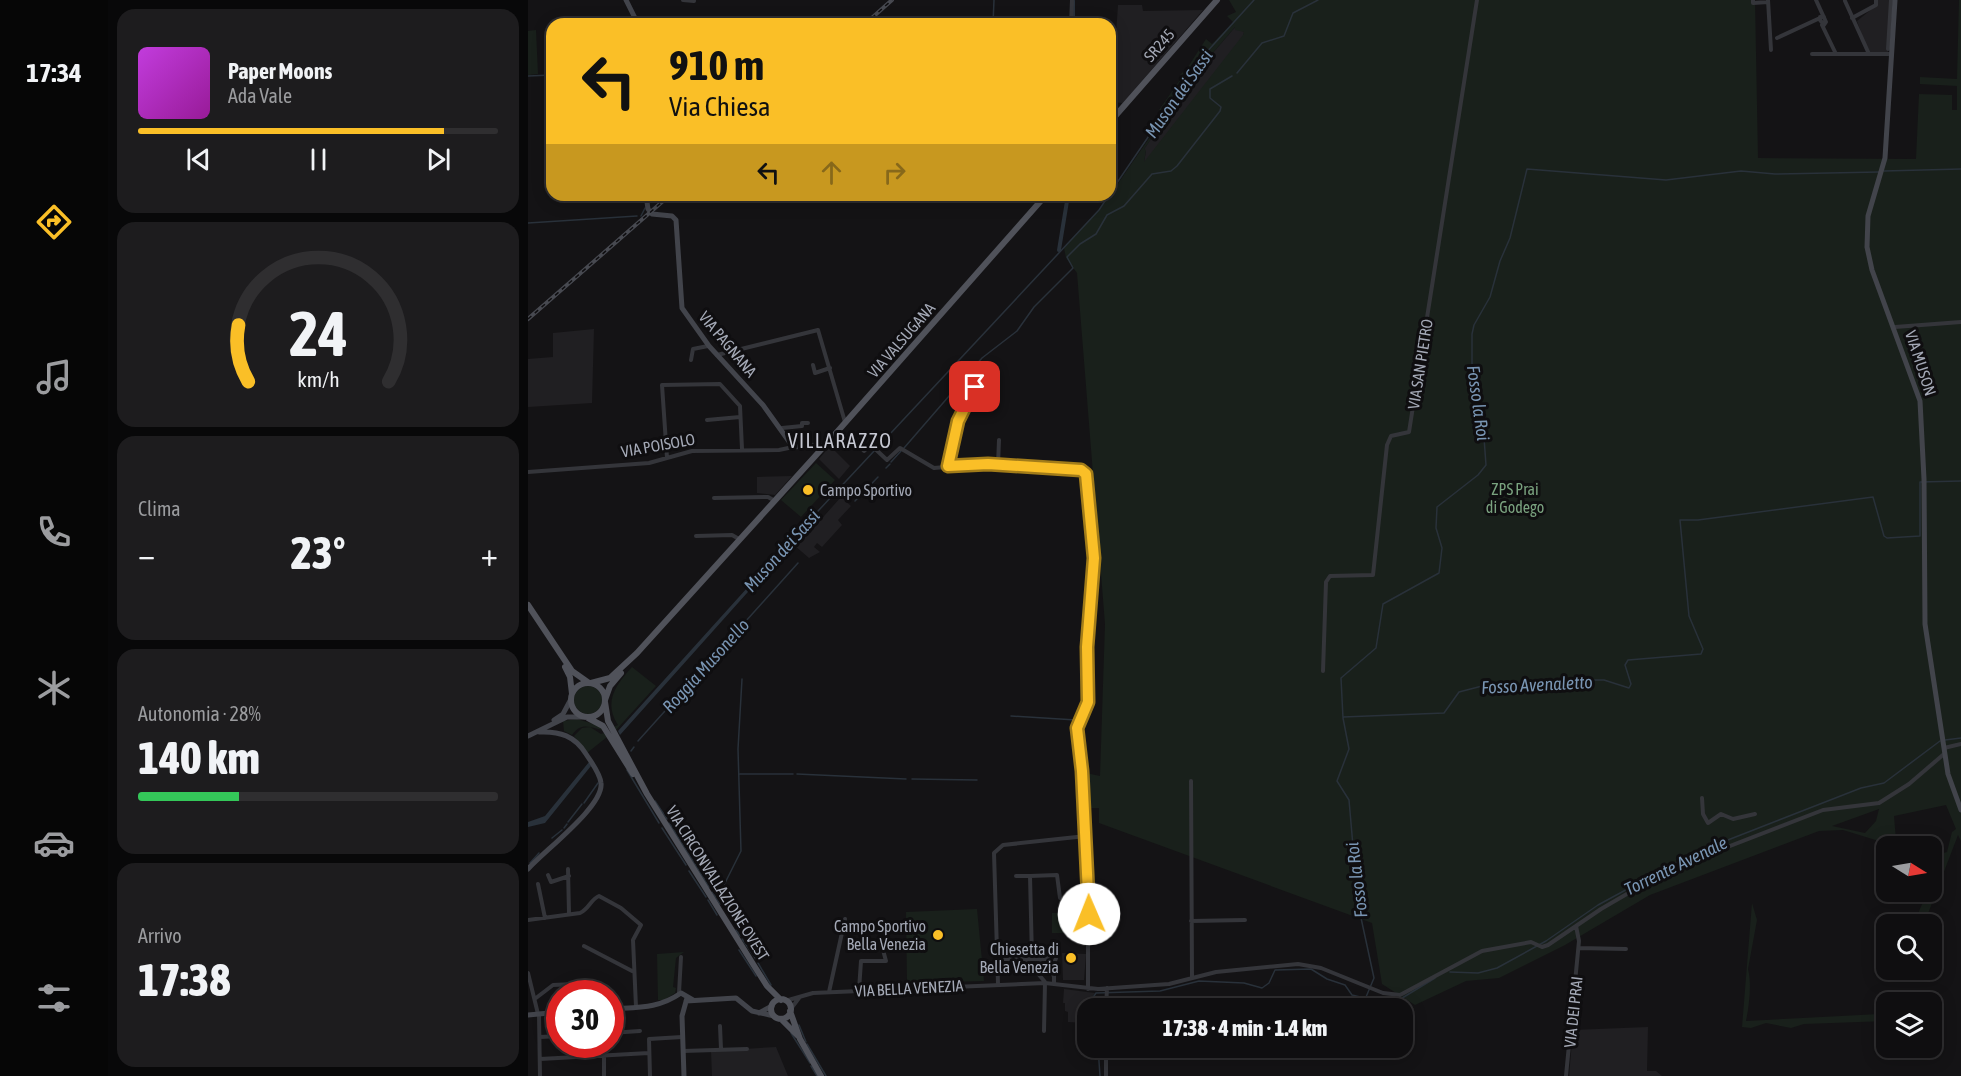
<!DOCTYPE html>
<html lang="it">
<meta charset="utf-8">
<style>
:root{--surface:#0f0e10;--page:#1d1c1e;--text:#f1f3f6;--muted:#9b9c9f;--line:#2f2e30;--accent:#fabf27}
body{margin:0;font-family:"Asap Condensed",sans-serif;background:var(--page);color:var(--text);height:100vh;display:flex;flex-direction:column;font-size:22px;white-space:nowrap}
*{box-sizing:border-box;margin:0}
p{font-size:20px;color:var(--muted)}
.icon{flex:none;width:33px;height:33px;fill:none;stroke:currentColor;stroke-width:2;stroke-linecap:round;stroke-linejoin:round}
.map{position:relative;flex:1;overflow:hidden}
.side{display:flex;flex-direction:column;gap:9px;padding:9px;background:#080809;width:420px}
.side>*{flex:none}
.banner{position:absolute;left:18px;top:18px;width:570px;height:183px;border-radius:18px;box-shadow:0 3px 15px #0003,0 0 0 2px var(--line);background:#fabf27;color:#111;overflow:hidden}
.needle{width:39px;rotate:101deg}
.tools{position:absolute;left:1348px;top:836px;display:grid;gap:12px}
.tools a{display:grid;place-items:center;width:66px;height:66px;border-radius:12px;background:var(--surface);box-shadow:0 3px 15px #0003,0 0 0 2px var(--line);font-size:30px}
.speed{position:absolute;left:18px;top:980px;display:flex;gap:12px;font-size:30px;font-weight:700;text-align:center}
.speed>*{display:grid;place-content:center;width:78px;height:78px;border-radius:50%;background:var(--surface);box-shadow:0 3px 15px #0003,0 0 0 2px var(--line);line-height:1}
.speed .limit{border:9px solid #d22;background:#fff;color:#111}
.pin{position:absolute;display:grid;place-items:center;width:51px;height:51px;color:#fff;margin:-26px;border-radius:12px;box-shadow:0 3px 9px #0006}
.me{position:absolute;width:66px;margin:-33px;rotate:359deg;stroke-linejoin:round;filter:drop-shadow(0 0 4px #0008)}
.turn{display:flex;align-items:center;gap:21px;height:126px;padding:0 24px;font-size:27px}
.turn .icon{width:78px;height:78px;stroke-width:2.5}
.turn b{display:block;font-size:42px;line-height:51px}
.lanes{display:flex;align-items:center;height:57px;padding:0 24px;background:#0003;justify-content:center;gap:30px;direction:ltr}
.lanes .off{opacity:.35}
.big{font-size:45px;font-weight:800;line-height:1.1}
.side .tile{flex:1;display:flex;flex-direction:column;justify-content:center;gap:9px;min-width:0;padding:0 21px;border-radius:18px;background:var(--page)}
.side .dial{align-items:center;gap:0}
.dial svg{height:156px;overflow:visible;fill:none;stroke:var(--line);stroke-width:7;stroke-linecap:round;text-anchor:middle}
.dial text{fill:var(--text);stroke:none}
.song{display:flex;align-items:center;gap:18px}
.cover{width:72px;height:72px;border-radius:9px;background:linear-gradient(135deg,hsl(290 70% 55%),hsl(300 70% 35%))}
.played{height:6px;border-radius:3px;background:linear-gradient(90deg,var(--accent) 85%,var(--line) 85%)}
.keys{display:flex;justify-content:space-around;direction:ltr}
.heat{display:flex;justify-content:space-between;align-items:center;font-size:33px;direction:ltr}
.charge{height:9px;border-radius:4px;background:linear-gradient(90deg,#34c759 28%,var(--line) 0)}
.trip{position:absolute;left:549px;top:998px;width:336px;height:60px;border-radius:18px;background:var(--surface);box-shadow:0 3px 15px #0003,0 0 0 2px var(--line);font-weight:800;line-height:60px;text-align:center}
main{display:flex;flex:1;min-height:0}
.menu{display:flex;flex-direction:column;width:108px;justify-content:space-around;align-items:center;background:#060606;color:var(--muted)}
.menu .icon{width:42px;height:42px}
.menu .selected{color:var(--accent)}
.menu b{font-size:27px;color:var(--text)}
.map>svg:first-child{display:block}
.built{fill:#201f22}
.green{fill:#19201b;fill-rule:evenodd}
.water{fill:#29313a}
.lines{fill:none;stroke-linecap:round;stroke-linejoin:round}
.stream{stroke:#29313a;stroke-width:1.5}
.canal{stroke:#29313a;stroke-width:4}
.street{stroke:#34353a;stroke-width:4}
.secondary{stroke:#42444b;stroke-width:5}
.primary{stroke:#50525a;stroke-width:6}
.rail-casing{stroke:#474950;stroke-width:4}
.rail{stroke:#0f0e10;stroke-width:1.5;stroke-dasharray:4.5;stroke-linecap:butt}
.route-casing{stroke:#a27c19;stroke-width:15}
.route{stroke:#fabf27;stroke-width:10}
.poi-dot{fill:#fabf27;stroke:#0f0e10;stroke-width:2}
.labels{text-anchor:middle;stroke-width:6;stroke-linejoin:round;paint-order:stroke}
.street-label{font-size:16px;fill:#a4a9b6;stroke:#0f0e10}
.park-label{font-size:16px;fill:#7aa27f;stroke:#0f0e10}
.poi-label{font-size:16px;fill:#a4a9b6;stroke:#0f0e10;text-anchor:end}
.water-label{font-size:18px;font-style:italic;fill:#7995b3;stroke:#0f0e10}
.quarter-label{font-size:20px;letter-spacing:1.5px;fill:#c6c8d2;stroke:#0f0e10}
</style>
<main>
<nav class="menu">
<b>17:34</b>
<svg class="icon selected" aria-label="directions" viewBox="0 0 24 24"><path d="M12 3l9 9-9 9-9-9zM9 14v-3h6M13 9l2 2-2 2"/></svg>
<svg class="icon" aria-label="music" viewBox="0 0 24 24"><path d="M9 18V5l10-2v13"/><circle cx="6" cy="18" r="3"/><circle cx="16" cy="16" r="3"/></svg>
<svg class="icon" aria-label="phone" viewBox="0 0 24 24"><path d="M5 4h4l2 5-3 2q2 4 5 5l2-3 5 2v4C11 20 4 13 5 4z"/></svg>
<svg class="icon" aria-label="climate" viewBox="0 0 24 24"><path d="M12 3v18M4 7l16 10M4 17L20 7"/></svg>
<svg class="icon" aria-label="car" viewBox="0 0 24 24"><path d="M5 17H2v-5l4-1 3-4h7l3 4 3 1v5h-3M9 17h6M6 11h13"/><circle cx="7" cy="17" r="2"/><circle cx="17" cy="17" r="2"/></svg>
<svg class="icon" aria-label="filters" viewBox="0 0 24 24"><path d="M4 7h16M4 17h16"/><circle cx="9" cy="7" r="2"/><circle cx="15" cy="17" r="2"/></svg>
</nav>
<section class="side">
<div class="tile">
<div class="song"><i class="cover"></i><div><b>Paper Moons</b><p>Ada Vale</p></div></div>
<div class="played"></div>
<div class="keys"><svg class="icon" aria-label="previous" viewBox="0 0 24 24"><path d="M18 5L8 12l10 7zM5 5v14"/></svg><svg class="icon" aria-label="pause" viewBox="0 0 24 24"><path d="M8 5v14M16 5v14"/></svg><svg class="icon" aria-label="next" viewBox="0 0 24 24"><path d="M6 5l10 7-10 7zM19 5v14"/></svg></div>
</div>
<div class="tile dial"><svg viewBox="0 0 100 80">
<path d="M14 69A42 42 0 1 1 86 69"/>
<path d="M14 69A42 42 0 0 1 9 40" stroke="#fabf27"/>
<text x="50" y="56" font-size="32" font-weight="700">24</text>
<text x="50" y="72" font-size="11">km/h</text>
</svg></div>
<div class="tile"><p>Clima</p>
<div class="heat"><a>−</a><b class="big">23°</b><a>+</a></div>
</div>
<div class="tile"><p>Autonomia · 28%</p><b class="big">140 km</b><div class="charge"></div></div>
<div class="tile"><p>Arrivo</p><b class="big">17:38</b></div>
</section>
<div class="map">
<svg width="1433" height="1076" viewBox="0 0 1433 1076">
<rect width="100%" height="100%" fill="#141315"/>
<!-- built -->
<path class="built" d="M1349 0H1363L1360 53 1341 55 1329 21 1350 4Z
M590 5H614L615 11 675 10 595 103 582 102V50L587 49Z
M708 26 716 32 713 44 623 164 616 162 618 151 616 149 677 62Z
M121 212 122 214 0 322V318Z
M66 329 64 403 0 407V359L25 357V333Z
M302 446 322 466 311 479 291 459Z
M264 476 247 495 229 493V477Z
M313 497 323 506 310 520 314 525 294 547 289 543 286 547 292 552 281 558 266 545 281 525 289 524Z
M534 953 558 954 556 980H535Z
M536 989 567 993 563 999 562 1008H560L559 1023 540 1022V1012L537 1011V1003H535Z
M1120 1027 1119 1071H1128L1134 1076H1041L1045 1030Z
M248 1047 260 1076H184L183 1051Z"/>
<!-- green -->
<path class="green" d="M701 0H1227L1230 158 1388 159 1391 94 1424 95V110H1429V86L1392 84V77L1429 79 1431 0H1433V841L1430 835 1396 924H1387C1392 901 1408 884 1413 861L1404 856V850L1412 854 1419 852 1424 832 1428 829 1418 805 1366 816 1368 840 1378 845 1392 846H1367L1315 830 1291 831 1122 895 1037 945 971 978 938 981 887 1005 854 984 844 923 571 823V808H558V773L572 776 577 624 549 273 538 258 536 248 573 208 640 111 631 110 654 77 652 75 660 67 678 39 684 44 705 22 699 16 708 12ZM707 27V30L716 32 715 35 616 162 618 150 616 149 677 62ZM1351 809 1348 821 1337 833 1304 826Z
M8 30 10 74 0 75V31Z
M288 463 307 480 273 517 253 500Z
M104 667 128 686 88 730 86 727 90 725C75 701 88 685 104 667Z
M46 700a14 14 0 1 1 28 0a14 14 0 1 1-28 0Z
M49 719 69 725 76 730C64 729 54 720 44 735L36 731 35 721Z
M62 727 73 734 76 733 79 737 59 753 46 736 54 728Z
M1224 903 1229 920 1220 969C1224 984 1221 1006 1218 1021L1351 1014 1359 1016V1021L1276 1024 1263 1028 1238 1023 1223 1028 1214 1027Z
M449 909 456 981 379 983 378 912Z
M524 913H552L553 933H524Z
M156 952 148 958 145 987 148 988 147 993 136 1000H130L129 954Z"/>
<!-- water -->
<path class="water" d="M276 525 278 527 92 735 90 731Z
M61 762 63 766 17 823 0 827V822L17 816Z"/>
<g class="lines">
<!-- stream -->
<path class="stream" d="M465 24 466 0
M709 73 734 43 756 36 765 13 790 0
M0 76 24 75
M1356 171 1433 169
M582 193 676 55 726 0
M113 216 117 208
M0 223 109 216
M376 448 454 358 489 331 506 307 545 268 539 257 552 244 568 234 579 215 596 206 624 174 643 171 649 166 692 111 693 107 682 98V89L704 76
M363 462 373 451
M358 468 362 464
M327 501 350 477
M277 525 571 210 581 195
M556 655 557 705
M549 715 555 709
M483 716 548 720
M815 717 916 713 931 692 958 685H986L1006 689 1063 680H1076L1101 688 1103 684 1097 665 1100 660 1173 654 1175 649 1161 616 1152 520H1170L1345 497 1356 536 1359 538 1392 536V482L1433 481
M546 731 552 770
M1417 740 1433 738
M110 741 270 563
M103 751 106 747
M99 770 131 823
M212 774H265
M269 774 378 779
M384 779 449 780
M127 801 139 819
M56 803 70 783
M40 822 54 804
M141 823 181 887
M36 828 39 824
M134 828 158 865
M24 838 34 830
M2 863 11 853
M161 871 178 897
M184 892 192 904
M189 899 213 851 210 749 214 679
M180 900 189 915
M208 930 212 936
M214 939 228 959
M211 950 228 976
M230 963 243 985
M922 972 950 973 969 968 1018 941 1070 905 1164 854 1333 788 1356 783 1412 741
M838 997 846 978 830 904 821 800 809 781 821 749 815 718 813 678 848 648 855 604 911 573 914 548 908 528 909 507 950 475 958 465 955 424 944 377V334L946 325 962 297 972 261 982 238 999 169 1138 180 1213 171 1247 174 1351 172
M564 1008V999L568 993 632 991 671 981 716 983 734 988 741 983 747 970 783 969 799 979 817 985 824 995 857 1003H866L907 978
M271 1025 278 1042
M263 1033 282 1063
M279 1044 298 1076
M570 1047 572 1076
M283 1066 289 1076"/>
<!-- canal -->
<path class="canal" d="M545 24V1
M531 250 540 195"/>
<!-- street -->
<path class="street" d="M155 0 166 1
M1225 0V3L1240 2
M1240 0 1243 50
M1288 0 1298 22 1296 25 1292 20V17H1296
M1317 1 1341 54
M1324 18 1348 5V0
M543 24 544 0
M1294 25 1308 54
M1249 38 1292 18
M1360 49 1363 0
M1284 54H1364
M1367 327 1433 322
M189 355 290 330 317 422
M163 360 165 349 180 346
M285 365 287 373 302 368
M179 420 212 417
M254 428 274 426V423H280
M309 432 328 442 336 451 356 432
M343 445 359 460 372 448 406 468 450 464 551 470 557 473 565 538V570L559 647 560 702 549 728 554 771 560 870V989
M139 458 134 385 192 384 212 406 214 449
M470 465 471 440
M420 466 430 421 447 387
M0 472 121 463 164 451 251 450 265 447
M186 498 240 497 247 501
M168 536 204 535 211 539
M795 671 798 582 802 576 845 575 859 445 863 436 881 432 949 0
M1416 748 1433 744
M663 781 664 978
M1174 798 1175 814 1180 823 1193 814 1205 819 1227 814
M40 869 41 913
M20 875 23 882 41 876
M488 876H502
M10 884 17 918
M0 920 52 913C61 909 63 899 71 896L93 908 113 925 105 940 108 1007
M663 921 717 920
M56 946 106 972
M1051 948 1098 949
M520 958a4 4 0 1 1 8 0a4 4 0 1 1-8 0Z
M497 958 517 982
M504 958 502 876 529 875 532 898
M509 958 526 976
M469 959H520
M526 962V983
M0 973 10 1014
M49 984 51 993
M470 984 466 853 475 845 558 836
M331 990 333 961H358L355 950
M301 992 317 919
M151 993 153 957
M8 998 25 985 67 983
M257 1001 285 993 517 983 570 989 641 984 688 972 770 964 793 968 855 993 872 995 954 951 1003 942 1014 947 1020 945 1073 909 1140 870 1295 810 1351 803 1381 784 1416 754
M578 1008 579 988
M262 1010 271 998
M11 1014 12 1076
M192 1026 193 1049
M516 1031 517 983
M82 1033 112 1031
M12 1037 32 1036
M578 1047V1076
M578 1050 639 1056
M155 1051 219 1049
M12 1059 121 1053
M76 1076V1044
M122 1076 121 1039 154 1037
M1038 1076 1051 941 1048 926"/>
<!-- secondary -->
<path class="secondary" d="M98 0 110 24
M1367 0 1357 158 1340 216 1339 247 1344 270 1392 401 1396 479 1397 624 1420 774 1433 810
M118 195 120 209 124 214 144 216 148 220 154 308 181 346 235 405 265 447 290 445 295 447
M26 720 35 714 43 699
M0 736 39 717H54
M0 869C17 850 76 806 73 783 72 773 63 762 58 754 47 736 32 731 11 732
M158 1001 208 998 224 1011 246 1016
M82 1009C110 1007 130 1009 153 993L165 1000
M231 1013 244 1006
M0 1015 32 1012
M156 1076 154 1016 159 998"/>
<!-- primary -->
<path class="primary" d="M582 122 689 0
M0 605 44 671 61 683
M37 667 42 677 44 694
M43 700a17 17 0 1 1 34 0a17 17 0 1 1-34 0Z
M63 683 82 678 109 653 309 432 518 195
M77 700 82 686 93 673
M77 702 80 721 119 794 225 964 239 986 253 1000
M60 718 75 726 105 774
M243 1009a10 10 0 1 1 20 0a10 10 0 1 1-20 0Z
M262 1011 272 1039 293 1076
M253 1019 270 1036"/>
<!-- rail casing -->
<g class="rail-casing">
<path id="rail" d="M337 24 364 0
M0 319 142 195"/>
</g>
<!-- rail -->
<use href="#rail" class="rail"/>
</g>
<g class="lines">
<!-- route casing -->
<g class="route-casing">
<path id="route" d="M447 387 430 421 420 466 460 464 553 470 558 474 566 558 559 647 560 702 549 728 554 771 561 914"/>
</g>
<!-- route -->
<use href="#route" class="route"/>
</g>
<!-- markers -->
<g class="poi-dot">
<circle cx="280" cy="490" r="6"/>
<circle cx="410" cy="935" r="6"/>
<circle cx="543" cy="958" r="6"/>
</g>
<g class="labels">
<!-- street labels -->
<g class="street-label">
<text transform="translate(631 45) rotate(-49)" y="6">SR245</text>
<text transform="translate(373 340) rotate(-49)" y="6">VIA VALSUGANA</text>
<text transform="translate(200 344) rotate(50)" y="6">VIA PAGNANA</text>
<text transform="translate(1393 363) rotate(72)" y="6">VIA MUSON</text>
<text transform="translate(892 364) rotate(-81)" y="6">VIA SAN PIETRO</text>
<text transform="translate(130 445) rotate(-10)" y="6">VIA POISOLO</text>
<text transform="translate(190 883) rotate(58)" y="6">VIA CIRCONVALLAZIONE OVEST</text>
<text transform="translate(381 988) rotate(-3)" y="6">VIA BELLA VENEZIA</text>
<text transform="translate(1045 1012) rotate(-84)" y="6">VIA DEI PRAI</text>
</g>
<!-- park labels -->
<g class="park-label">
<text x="987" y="495">ZPS Prai<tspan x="987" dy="18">di Godego</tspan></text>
</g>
<!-- poi labels -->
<g class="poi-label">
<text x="292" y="496" text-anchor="start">Campo Sportivo</text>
<text x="398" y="932">Campo Sportivo<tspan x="398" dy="18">Bella Venezia</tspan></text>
<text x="531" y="955">Chiesetta di<tspan x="531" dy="18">Bella Venezia</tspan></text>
</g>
<!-- water labels -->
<g class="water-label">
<text transform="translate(651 94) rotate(-55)" y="6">Muson dei Sassi</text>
<text transform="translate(950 403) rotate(82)" y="6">Fosso la Roi</text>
<text transform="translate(254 551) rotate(-48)" y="6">Muson dei Sassi</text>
<text transform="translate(178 666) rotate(-48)" y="6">Roggia Musonello</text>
<text transform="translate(1009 685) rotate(-3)" y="6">Fosso Avenaletto</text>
<text transform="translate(1148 866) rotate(-26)" y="6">Torrente Avenale</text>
<text transform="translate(829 880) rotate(-97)" y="6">Fosso la Roi</text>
</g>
<!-- quarter labels -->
<g class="quarter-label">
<text x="312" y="448">VILLARAZZO</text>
</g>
</g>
</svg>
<div class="tools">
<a><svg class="needle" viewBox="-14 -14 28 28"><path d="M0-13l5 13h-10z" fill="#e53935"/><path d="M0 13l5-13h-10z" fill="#9b9c9f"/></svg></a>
<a><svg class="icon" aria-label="search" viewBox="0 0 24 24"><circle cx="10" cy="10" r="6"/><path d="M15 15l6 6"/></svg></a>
<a><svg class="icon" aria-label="layers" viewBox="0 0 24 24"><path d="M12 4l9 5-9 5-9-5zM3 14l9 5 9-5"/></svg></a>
</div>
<div class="speed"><div class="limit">30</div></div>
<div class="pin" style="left:447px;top:387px;background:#d93025"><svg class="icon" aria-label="arrive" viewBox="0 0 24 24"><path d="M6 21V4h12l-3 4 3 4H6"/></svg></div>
<svg class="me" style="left:561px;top:914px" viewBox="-20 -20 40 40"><circle r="19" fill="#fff"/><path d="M0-13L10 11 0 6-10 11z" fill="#fabf27"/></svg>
<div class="trip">17:38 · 4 min · 1.4 km</div>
<div class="banner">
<div class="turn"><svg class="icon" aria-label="left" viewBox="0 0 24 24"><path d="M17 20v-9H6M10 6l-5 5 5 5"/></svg><div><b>910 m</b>Via Chiesa</div></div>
<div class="lanes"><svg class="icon" aria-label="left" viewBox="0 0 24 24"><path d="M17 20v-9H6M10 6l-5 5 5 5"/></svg><svg class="icon off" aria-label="ahead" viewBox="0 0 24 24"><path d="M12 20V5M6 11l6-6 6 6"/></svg><svg class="icon off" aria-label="right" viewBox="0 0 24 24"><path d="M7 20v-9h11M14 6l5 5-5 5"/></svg></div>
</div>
</div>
</main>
